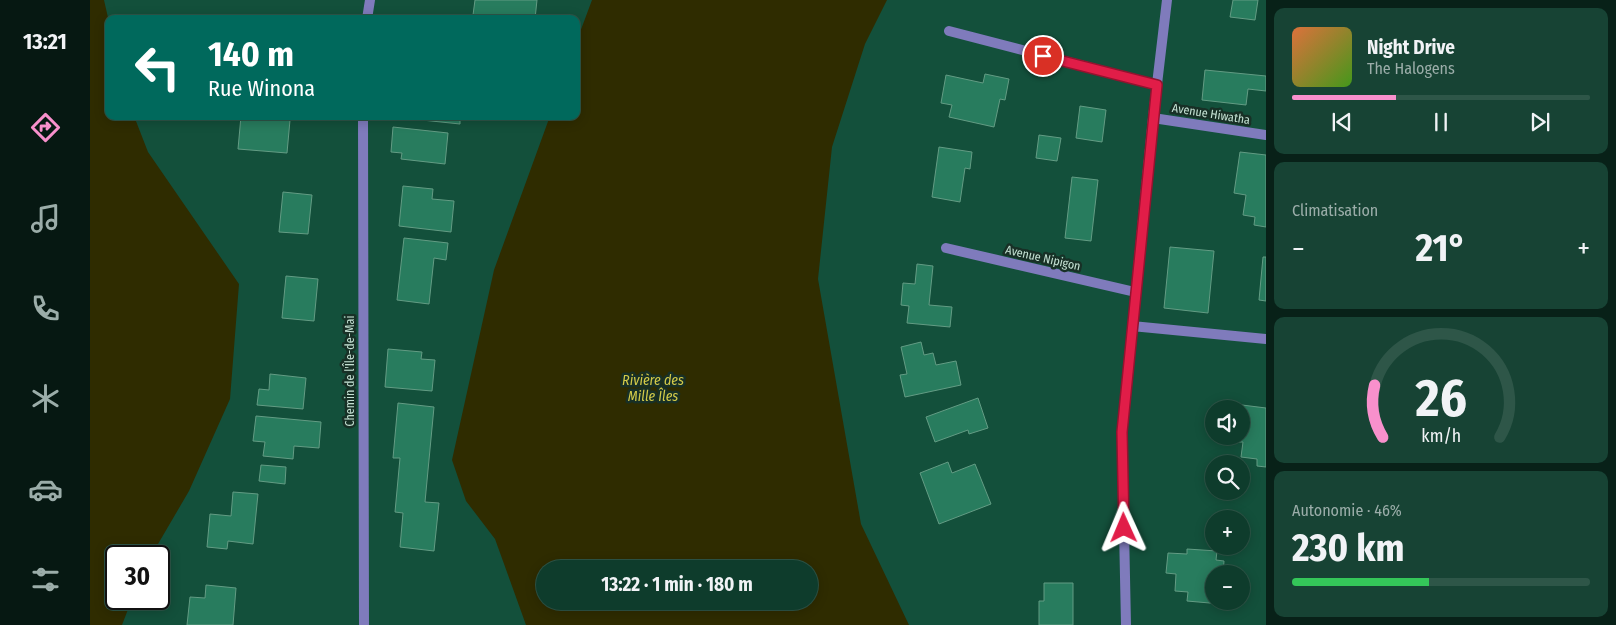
<!DOCTYPE html>
<html lang="fr">
<meta charset="utf-8">
<style>
:root{--surface:#0e3c2c;--page:#174334;--text:#f1f3f6;--muted:#9bada9;--line:#2e5648;--accent:#f890cc}
body{margin:0;font-family:"Fira Sans Condensed",sans-serif;background:var(--page);color:var(--text);height:100vh;display:flex;flex-direction:column;font-size:19px;white-space:nowrap}
*{box-sizing:border-box;margin:0}
p{font-size:16px;color:var(--muted)}
.icon{flex:none;width:28px;height:28px;fill:none;stroke:currentColor;stroke-width:2;stroke-linecap:round;stroke-linejoin:round}
.map{position:relative;flex:1;overflow:hidden}
.side{display:flex;flex-direction:column;gap:8px;padding:8px;background:#082118;width:350px}
.side>*{flex:none}
.hud{position:absolute;left:15px;top:15px;width:475px;height:105px;border-radius:10px;box-shadow:0 2px 12px #0003,0 0 0 1px var(--line);background:#00695c;color:#fff;overflow:hidden}
.controls{position:absolute;left:1115px;top:400px;display:grid;gap:10px}
.controls a{display:grid;place-items:center;width:45px;height:45px;border-radius:50%;background:var(--surface);box-shadow:0 2px 12px #0003,0 0 0 1px var(--line);font-size:25px}
.speed{position:absolute;left:15px;top:545px;display:flex;gap:10px;font-size:25px;font-weight:700;text-align:center}
.speed>*{display:grid;place-content:center;width:65px;height:65px;border-radius:50%;background:var(--surface);box-shadow:0 2px 12px #0003,0 0 0 1px var(--line);line-height:1}
.speed .limit{border:2px solid #111;border-radius:8px;background:#fff;color:#111}
.pin{position:absolute;display:grid;place-items:center;width:42px;height:42px;color:#fff;margin:-21px;border:2px solid #fff;border-radius:50%;box-shadow:0 1px 5px #0007}
.me{position:absolute;width:55px;margin:-28px;rotate:359deg;stroke-linejoin:round;filter:drop-shadow(0 0 4px #0008)}
.turn{display:flex;align-items:center;gap:18px;height:105px;padding:0 20px;font-size:22px}
.turn .icon{width:65px;height:65px;stroke-width:2.5}
.turn b{display:block;font-size:35px;line-height:42px}
.big{font-size:38px;font-weight:700;line-height:1.1}
.side .tile{flex:1;display:flex;flex-direction:column;justify-content:center;gap:8px;min-width:0;padding:0 18px;border-radius:10px;background:var(--page)}
.side .dial{align-items:center;gap:0}
.dial svg{height:130px;overflow:visible;fill:none;stroke:var(--line);stroke-width:7;stroke-linecap:round;text-anchor:middle}
.dial text{fill:var(--text);stroke:none}
.song{display:flex;align-items:center;gap:15px}
.cover{width:60px;height:60px;border-radius:8px;background:linear-gradient(135deg,hsl(20 70% 55%),hsl(100 70% 35%))}
.played{height:5px;border-radius:2px;background:linear-gradient(90deg,var(--accent) 35%,var(--line) 35%)}
.keys{display:flex;justify-content:space-around;direction:ltr}
.heat{display:flex;justify-content:space-between;align-items:center;font-size:28px;direction:ltr}
.charge{height:8px;border-radius:4px;background:linear-gradient(90deg,#34c759 46%,var(--line) 0)}
.trip{position:absolute;left:446px;top:560px;width:282px;height:50px;border-radius:25px;background:var(--surface);box-shadow:0 2px 12px #0003,0 0 0 1px var(--line);font-weight:700;line-height:50px;text-align:center}
main{display:flex;flex:1;min-height:0}
.menu{display:flex;flex-direction:column;width:90px;justify-content:space-around;align-items:center;background:#061812;color:var(--muted)}
.menu .icon{width:35px;height:35px}
.menu .active{color:var(--accent)}
.menu b{font-size:22px;color:var(--text)}
.map>svg:first-child{display:block}
.water{fill:#2f2c00;fill-rule:evenodd}
.building{fill:#287c5e;stroke:#639c84}
.lines{fill:none;stroke-linecap:round;stroke-linejoin:round}
.street{stroke:#7f7bbc;stroke-width:10}
.route-casing{stroke:#92132f;stroke-width:12}
.route{stroke:#e11d48;stroke-width:9}
.labels{text-anchor:middle;stroke-width:5;stroke-linejoin:round;paint-order:stroke}
.street-label{font-size:12px;fill:#c4e1d3;stroke:#183026}
.water-label{font-size:14px;font-style:italic;fill:#d4cb49;stroke:#183026}
</style>
<main>
<nav class="menu">
<b>13:21</b>
<svg class="icon active" aria-label="directions" viewBox="0 0 24 24"><path d="M12 3l9 9-9 9-9-9zM9 14v-3h6M13 9l2 2-2 2"/></svg>
<svg class="icon" aria-label="music" viewBox="0 0 24 24"><path d="M9 18V5l10-2v13"/><circle cx="6" cy="18" r="3"/><circle cx="16" cy="16" r="3"/></svg>
<svg class="icon" aria-label="phone" viewBox="0 0 24 24"><path d="M5 4h4l2 5-3 2q2 4 5 5l2-3 5 2v4C11 20 4 13 5 4z"/></svg>
<svg class="icon" aria-label="climate" viewBox="0 0 24 24"><path d="M12 3v18M4 7l16 10M4 17L20 7"/></svg>
<svg class="icon" aria-label="car" viewBox="0 0 24 24"><path d="M5 17H2v-5l4-1 3-4h7l3 4 3 1v5h-3M9 17h6M6 11h13"/><circle cx="7" cy="17" r="2"/><circle cx="17" cy="17" r="2"/></svg>
<svg class="icon" aria-label="filters" viewBox="0 0 24 24"><path d="M4 7h16M4 17h16"/><circle cx="9" cy="7" r="2"/><circle cx="15" cy="17" r="2"/></svg>
</nav>
<div class="map">
<svg width="1176" height="625" viewBox="0 0 1176 625">
<rect width="100%" height="100%" fill="#13503b"/>
<!-- water -->
<path class="water" d="M0 0H14L19 22V116H44L58 152 149 284 140 399 99 491 61 556H26V599H42L32 625H0Z
M502 0H797L775 44 742 147 728 279 771 524 819 625H436L405 539 376 501 362 460 404 270 460 116H486V43ZM455 569H720V601H455Z"/>
<!-- building -->
<path class="building" d="M385 0H447L445 19H410L383 15Z
M1143 0H1168L1165 20 1140 17Z
M1115 70 1176 76V91L1158 89 1156 105 1112 100Z
M895 74 919 79 915 100 910 99 904 127 859 117 862 105 851 103 856 75 893 83Z
M990 106 1016 110 1012 142 986 138Z
M151 116 200 120 197 153 148 149Z
M313 116H370V124L313 118Z
M303 127 358 133 355 164 311 159 312 153 301 152Z
M949 135 971 138 967 161 946 158Z
M849 147 882 152 880 169 875 168 870 202 842 197Z
M1150 152 1176 155V227L1164 225 1165 217 1153 215 1156 195 1144 193Z
M982 177 1008 180 1001 241 975 238Z
M313 186 343 189 342 199 364 201 361 232 309 226Z
M193 192 222 195 218 234 189 232Z
M314 238 358 243 356 260 344 258 339 304 307 300Z
M1080 247 1124 251 1118 313 1074 308Z
M1173 257H1176V301L1169 300Z
M827 264 843 266 839 305 862 307 860 327 817 323 819 306 811 305 813 283 825 284Z
M196 276 228 279 224 321 192 318Z
M831 342 834 355 843 353 846 365 866 361 871 385 815 397 810 375 817 374 811 347Z
M298 349 332 352 331 359 345 360 342 391 295 387Z
M180 374 216 378 213 409 167 405 169 389 179 390Z
M888 398 898 428 879 434 878 430 845 442 836 417Z
M308 403 344 407 335 502 349 503 344 551 310 547 313 513 305 512 310 458H303Z
M1152 405 1176 408V467L1167 466V459L1151 457 1153 442H1148L1149 436H1151Z
M166 416 231 422 229 448 204 446 203 459 173 456 175 442 163 441Z
M858 462 862 473 885 464 901 504 849 524 830 473Z
M171 465 196 467 195 484 169 481Z
M143 492 168 494 163 544 138 541 137 549 117 547 120 514 141 516Z
M1097 549 1127 551 1126 560 1134 561 1133 574H1124V601H1131V604L1097 601 1098 592 1085 591 1086 574 1076 573 1078 553 1097 554Z
M954 583H983V625H949V601H954Z
M116 585 146 588 143 625H97L100 597 115 598Z"/>
<g class="lines">
<!-- street -->
<path class="street" d="M277 19 280 0
M859 31 1067 85
M273 116 274 625
M1063 118 1176 135
M856 248 1045 292
M1042 326 1176 339
M1036 625 1032 432 1063 118 1077 0"/>
</g>
<g class="lines">
<!-- route casing -->
<g class="route-casing">
<path id="route" d="M953 56 1067 85 1032 432 1034 528"/>
</g>
<!-- route -->
<use href="#route" class="route"/>
</g>
<g class="labels">
<!-- street labels -->
<g class="street-label">
<text transform="translate(1121 114) rotate(9)" y="4">Avenue Hiwatha</text>
<text transform="translate(953 258) rotate(13)" y="4">Avenue Nipigon</text>
<text transform="translate(260 371) rotate(-90)" y="4">Chemin de l'Île-de-Mai</text>
</g>
<!-- water labels -->
<g class="water-label">
<text x="563" y="385">Rivière des<tspan x="563" dy="16">Mille Îles</tspan></text>
</g>
</g>
</svg>
<div class="controls">
<a><svg class="icon" aria-label="sound" viewBox="0 0 24 24"><path d="M4 9h4l5-4v14l-5-4H4zM17 9q2 3 0 6"/></svg></a>
<a><svg class="icon" aria-label="search" viewBox="0 0 24 24"><circle cx="10" cy="10" r="6"/><path d="M15 15l6 6"/></svg></a>
<a>+</a>
<a>−</a>
</div>
<div class="speed"><div class="limit">30</div></div>
<div class="pin" style="left:953px;top:56px;background:#d93025"><svg class="icon" aria-label="arrive" viewBox="0 0 24 24"><path d="M6 21V4h12l-3 4 3 4H6"/></svg></div>
<svg class="me" style="left:1034px;top:528px" viewBox="-20 -20 40 40"><path d="M0-17L14 15 0 8-14 15z" fill="#e11d48" stroke="#fff" stroke-width="4"/></svg>
<div class="trip">13:22 · 1 min · 180 m</div>
<div class="hud">
<div class="turn"><svg class="icon" aria-label="left" viewBox="0 0 24 24"><path d="M17 20v-9H6M10 6l-5 5 5 5"/></svg><div><b>140 m</b>Rue Winona</div></div>
</div>
</div>
<section class="side">
<div class="tile">
<div class="song"><i class="cover"></i><div><b>Night Drive</b><p>The Halogens</p></div></div>
<div class="played"></div>
<div class="keys"><svg class="icon" aria-label="previous" viewBox="0 0 24 24"><path d="M18 5L8 12l10 7zM5 5v14"/></svg><svg class="icon" aria-label="pause" viewBox="0 0 24 24"><path d="M8 5v14M16 5v14"/></svg><svg class="icon" aria-label="next" viewBox="0 0 24 24"><path d="M6 5l10 7-10 7zM19 5v14"/></svg></div>
</div>
<div class="tile"><p>Climatisation</p>
<div class="heat"><a>−</a><b class="big">21°</b><a>+</a></div>
</div>
<div class="tile dial"><svg viewBox="0 0 100 80">
<path d="M14 69A42 42 0 1 1 86 69"/>
<path d="M14 69A42 42 0 0 1 9 37" stroke="#f890cc"/>
<text x="50" y="56" font-size="32" font-weight="700">26</text>
<text x="50" y="72" font-size="11">km/h</text>
</svg></div>
<div class="tile"><p>Autonomie · 46%</p><b class="big">230 km</b><div class="charge"></div></div>
</section>
</main>
